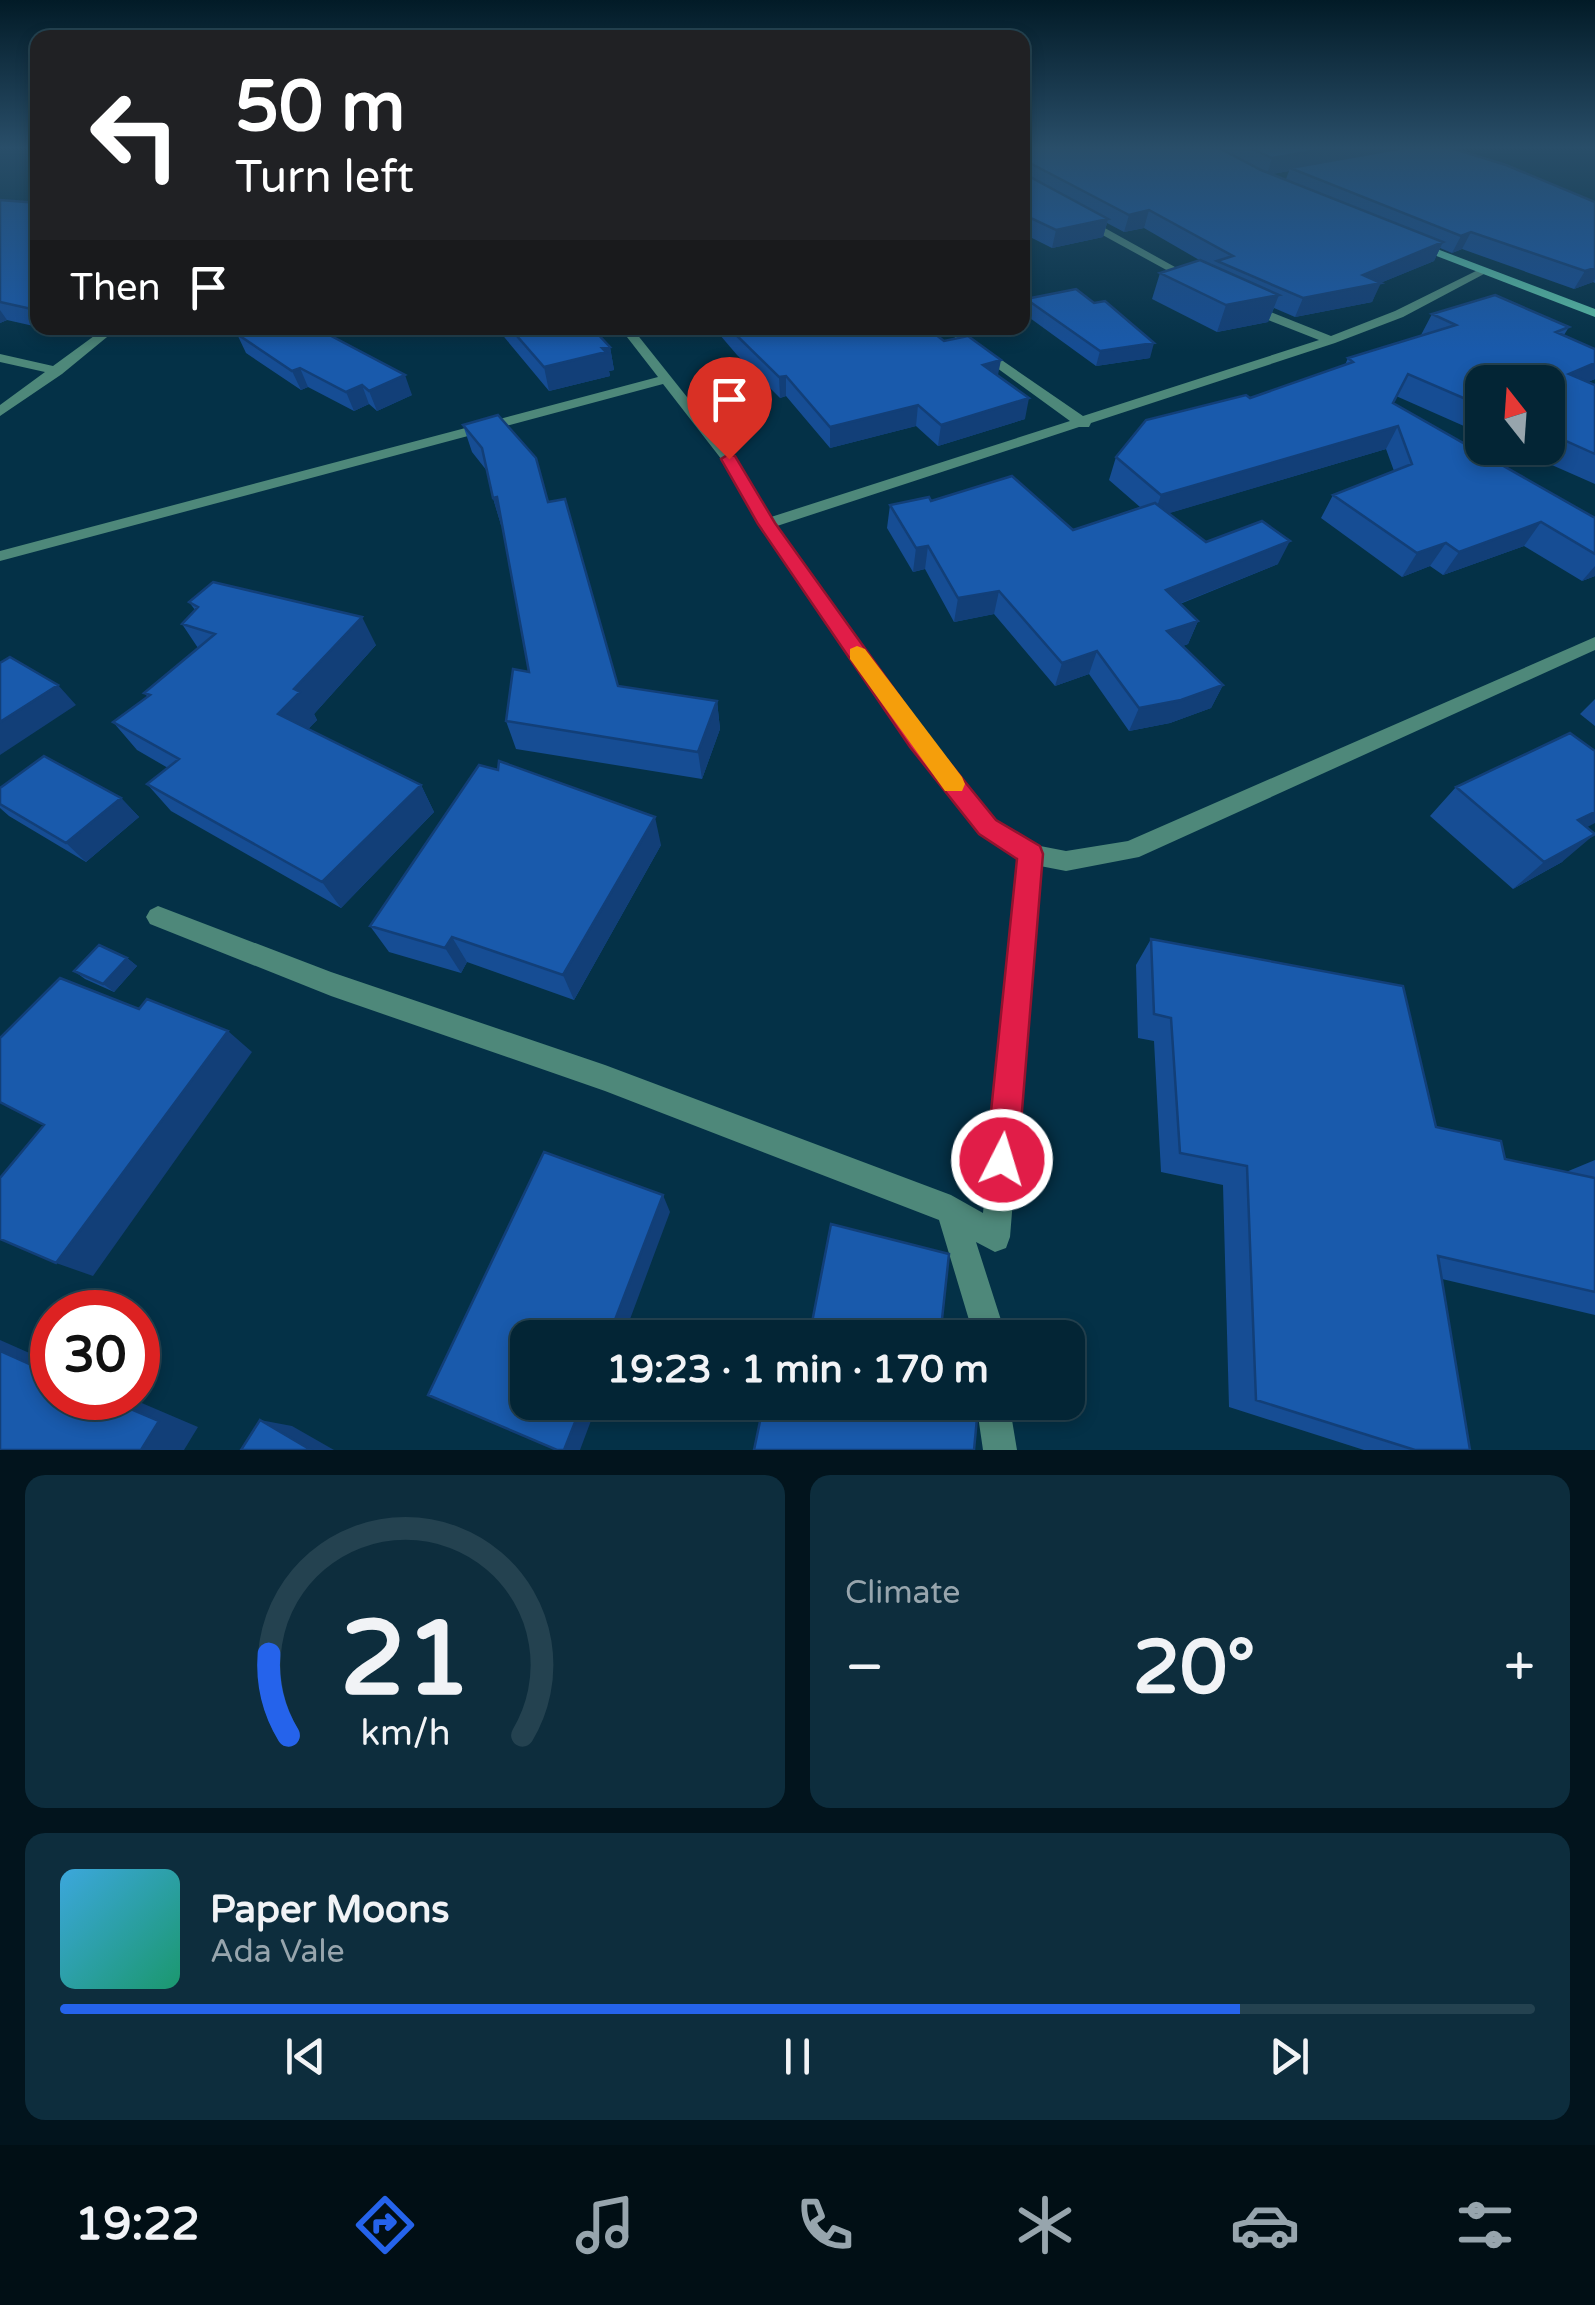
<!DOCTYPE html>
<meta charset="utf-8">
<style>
:root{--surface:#032535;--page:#0d2d3d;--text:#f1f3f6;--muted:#97a5ad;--line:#244250;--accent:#2563eb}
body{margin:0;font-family:"Varela Round",sans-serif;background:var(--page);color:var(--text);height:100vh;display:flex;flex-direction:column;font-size:38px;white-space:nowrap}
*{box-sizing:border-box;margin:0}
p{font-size:32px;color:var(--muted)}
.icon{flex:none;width:55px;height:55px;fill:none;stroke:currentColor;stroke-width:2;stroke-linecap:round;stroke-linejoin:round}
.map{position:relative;height:1450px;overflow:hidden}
.sheet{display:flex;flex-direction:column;gap:25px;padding:25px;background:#02141d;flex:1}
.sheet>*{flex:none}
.guide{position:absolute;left:30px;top:30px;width:1000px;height:305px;border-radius:20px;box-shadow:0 5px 15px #0003,0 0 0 2px var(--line);background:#202124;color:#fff;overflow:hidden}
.needle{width:65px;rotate:343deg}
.controls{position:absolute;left:1465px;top:365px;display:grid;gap:20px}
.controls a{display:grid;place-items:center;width:100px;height:100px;border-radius:20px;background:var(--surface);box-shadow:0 5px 15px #0003,0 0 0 2px var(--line);font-size:50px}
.speed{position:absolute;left:30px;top:1290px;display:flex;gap:20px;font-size:50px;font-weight:700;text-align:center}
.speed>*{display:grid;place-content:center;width:130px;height:130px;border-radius:50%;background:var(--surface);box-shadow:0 5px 15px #0003,0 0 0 2px var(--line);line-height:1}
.speed .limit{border:15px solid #d22;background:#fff;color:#111}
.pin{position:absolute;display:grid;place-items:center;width:85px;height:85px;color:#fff;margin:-102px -42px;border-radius:50% 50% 50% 0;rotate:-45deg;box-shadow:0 0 10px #0007}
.pin .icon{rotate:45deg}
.me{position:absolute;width:110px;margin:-55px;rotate:5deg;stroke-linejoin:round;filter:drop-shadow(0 0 8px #0008)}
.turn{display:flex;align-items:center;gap:35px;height:210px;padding:0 40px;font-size:45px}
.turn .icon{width:130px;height:130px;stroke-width:2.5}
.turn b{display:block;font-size:70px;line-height:85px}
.then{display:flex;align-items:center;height:95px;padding:0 40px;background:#0003;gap:20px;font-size:38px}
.big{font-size:75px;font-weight:800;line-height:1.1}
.sheet .tile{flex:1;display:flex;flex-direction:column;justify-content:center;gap:15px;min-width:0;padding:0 35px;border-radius:20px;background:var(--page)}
.sheet .dial{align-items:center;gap:0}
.dial svg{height:260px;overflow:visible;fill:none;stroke:var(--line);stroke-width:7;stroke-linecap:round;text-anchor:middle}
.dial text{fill:var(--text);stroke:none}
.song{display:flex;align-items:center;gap:30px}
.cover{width:120px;height:120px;border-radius:15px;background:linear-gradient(135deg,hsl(200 70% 55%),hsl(160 70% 35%))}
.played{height:10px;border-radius:5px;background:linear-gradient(90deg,var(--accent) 80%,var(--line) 80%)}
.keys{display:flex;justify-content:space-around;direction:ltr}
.heat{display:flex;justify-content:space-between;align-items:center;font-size:55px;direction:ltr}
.sheet .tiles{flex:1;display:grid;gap:25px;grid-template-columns:1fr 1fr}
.tile:last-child{grid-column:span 2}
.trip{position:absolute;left:510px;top:1320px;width:575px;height:100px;border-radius:20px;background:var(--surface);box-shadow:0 5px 15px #0003,0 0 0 2px var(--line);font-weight:800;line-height:100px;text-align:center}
.tab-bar{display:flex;height:160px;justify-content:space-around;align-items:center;background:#010f15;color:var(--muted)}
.tab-bar .icon{width:70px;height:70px}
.tab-bar .current{color:var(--accent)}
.tab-bar b{font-size:45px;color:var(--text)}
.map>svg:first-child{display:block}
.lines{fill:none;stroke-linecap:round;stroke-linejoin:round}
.street{fill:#4e887a;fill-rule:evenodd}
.secondary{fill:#59bca5;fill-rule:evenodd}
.wall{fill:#164d94;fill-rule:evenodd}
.shaded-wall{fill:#123f78}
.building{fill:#195aac;stroke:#123f78;stroke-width:2.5}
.route{fill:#e11d48;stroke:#92132f;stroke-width:2.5}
.slow{fill:#f59e0b}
</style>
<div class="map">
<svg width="1595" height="1450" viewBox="0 0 1595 1450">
<rect width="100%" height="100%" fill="#043147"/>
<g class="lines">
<!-- street -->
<path class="street" d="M1077 217H1085L1202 282 1192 284 1077 221Z
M1480 269 1484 270V274L1403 317 1335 343 1091 423 1089 427H1079L777 526 925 735 996 821 1035 845 1066 851 1128 841 1595 637V650L1139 857 1066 871 1040 866 1010 1237 1006 1248 995 1252 976 1242 1001 1320 1002 1338H970L969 1320 939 1220 605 1091 331 996 150 924 146 917 150 910 158 906 331 972 605 1065 951 1195 983 1213 1018 858 980 833 911 747 759 524 722 460 663 384 0 561V551L658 377 620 328H632L734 456 771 517 1070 421 942 328H955L1083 416 1319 340 1245 311V305H1253L1331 336 1395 311Z
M105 328H118L62 374 0 416V405L45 372 0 362V354L53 366Z
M976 1402H1009L1017 1450H983Z"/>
<!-- secondary -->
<path class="secondary" d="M1408 241H1416L1595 309V317L1408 245Z"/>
</g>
<!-- wall -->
<path class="wall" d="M1022 148H1468L1456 149 1595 202V283L1593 282 1574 289 1462 249 1452 253 1440 248 1434 261 1380 283 1372 302 1295 317 1274 308 1268 322 1217 332 1152 299 1160 273 1201 261 1144 228 1124 232 1107 223 1103 237 1052 248 1022 233ZM1289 171 1286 179 1272 174Z
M0 200 38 203V327L7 320 0 323Z
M1026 299 1150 358 1096 366 1023 313Z
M1432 314 1569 327 1564 335 1595 349V379L1588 382 1595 385V484L1513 448H1548V382H1482V434L1396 396 1393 403 1595 518V576L1582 581 1524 546 1443 575 1430 566 1402 577 1321 518 1333 495 1394 471 1386 449 1169 513 1206 542 1278 564 1180 604 1198 621 1188 644 1183 646 1223 685 1211 708 1170 723 1129 731 1089 674 1055 686 994 614 954 622 925 569 913 572 887 528 890 505 931 501 1073 530 1140 507 1109 480 1116 457 1250 398 1345 365 1348 358 1421 335Z
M499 328H592L610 347 614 370 609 371 610 376 549 391 500 332Z
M714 328H927L944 341 998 376 1025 419 938 446 916 426 830 448 786 396 780 398 737 355Z
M237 334 412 395 377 411 369 404 354 411 308 387 301 390 246 353Z
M463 425 548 502 618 686 717 701 720 729 702 779 516 749 506 721 529 672 502 525H501L493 498 487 471 472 452Z
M189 602 376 645 314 714 317 720 308 729 421 785 434 812 341 908 171 811 147 784 168 768 137 750 113 722 148 697 144 693 198 648 182 624 195 610Z
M1595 699V726L1580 714Z
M1456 787 1586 827 1562 862 1513 889 1430 816Z
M0 788 121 798 139 817 86 862 9 816 0 808Z
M661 845 574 1000 467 962 461 973 389 952 370 926Z
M1151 939 1436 1127 1505 1159 1566 1172 1595 1160V1315L1442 1279 1470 1450H1364L1229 1407 1223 1185 1161 1172 1154 1041 1138 1038 1136 965Z
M127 958 137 966 114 992 85 979 74 971Z"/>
<!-- shaded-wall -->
<path class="shaded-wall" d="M1330 148H1409L1290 168 1289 171 1267 175 1272 158Z
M1149 210 1144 228 1124 232 1129 215Z
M1108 219 1103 237 1052 248 1056 230Z
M1471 232 1462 249 1452 253 1461 236Z
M1443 242 1434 261 1378 284 1381 283 1372 302 1295 317 1303 298Z
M1595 268V279L1593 282 1574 289 1585 271Z
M1279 295 1268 322 1217 332 1226 305Z
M0 310 7 320 0 323Z
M1154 343 1150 358 1096 366 1100 351Z
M610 347 614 370 609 371 610 376 549 391 544 367Z
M1001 360 997 380 983 365Z
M1595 363V379L1554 396 1569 374Z
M300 368 308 387 301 390 292 371Z
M405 375 412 395 377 411 369 391Z
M786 376V396L780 398 779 377Z
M362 385 369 404 354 411 346 392Z
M1029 398 1025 419 938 446 941 425Z
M918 405 916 426 830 448V427Z
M1398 426 1386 449 1153 518 1161 495Z
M497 497 505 525H501L493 498Z
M1541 522 1524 546 1443 575 1459 552Z
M1290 541 1278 564 1156 613 1166 590Z
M1446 543 1430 566 1402 577 1417 553Z
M928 546 925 569 913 572 916 548Z
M1595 566V576L1582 581Z
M999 591 994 614 954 622 958 598Z
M362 617 376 645 314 714 317 720 296 742 278 714 294 689Z
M1198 621 1188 644 1158 654 1167 631Z
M1097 651 1089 674 1055 686 1062 663Z
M58 685 76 705 0 755V722Z
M1223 685 1211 708 1170 723 1129 731 1139 708Z
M717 701 720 729 702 779 698 752Z
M421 785 434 812 341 908 322 882Z
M121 798 139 817 86 862 66 843Z
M1595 812V823L1546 849 1578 820Z
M655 817 661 845 574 1000 563 975Z
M1595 834 1562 862 1513 889 1544 862Z
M452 937 467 962 461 973 445 948Z
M127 958 137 966 114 992 103 984Z
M228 1031 252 1052 93 1276 56 1263Z
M663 1195 670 1212 623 1338H608Z
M0 1340 52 1363V1374L0 1351Z
M105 1398H130L198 1427 184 1450H141Z
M583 1402H598L580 1450H564Z
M260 1420 292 1426 334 1450H311Z"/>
<!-- building -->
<path class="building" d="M1022 148H1219L1261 170 1443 242 1363 275 1381 283 1303 298 1217 261 1233 256 1149 210 1129 215 1024 160 1023 173 1108 219 1056 230 1022 214Z
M1250 148H1330L1272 158Z
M1403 148H1451L1506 165 1595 202V268L1585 271 1471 232 1461 236 1290 168Z
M0 200 38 203V309L36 310 0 302Z
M1200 260 1279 295 1226 305 1160 273Z
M1076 289 1094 303 1105 301 1154 343 1100 351 1026 299Z
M1495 295 1569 327 1556 332 1595 349V363L1569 374 1595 385V454L1548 433V382H1482V406L1408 374 1393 403 1595 518V554L1541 522 1459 552 1446 543 1417 553 1333 495 1412 464 1398 426 1161 495 1116 457 1146 420 1246 395 1250 398 1353 362 1348 358 1456 325 1432 314Z
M286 328H316L405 375 369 391 362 385 346 392 300 368 292 371 237 334Z
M510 328H592L610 347 602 348 606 352 544 367Z
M729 328H927L944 341 968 336 1001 360 983 365 1029 398 941 425 918 405 830 427 786 376 779 377Z
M498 415 536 458 548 502 565 499 618 686 717 701 698 752 506 721 513 669 529 672 497 497 493 498 482 448 463 425Z
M1012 476 1073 530 1155 503 1206 542 1262 521 1290 541 1166 590 1198 621 1167 631 1223 685 1181 700 1139 708 1097 651 1062 663 999 591 958 598 928 546 916 548 890 505 929 497 931 501Z
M213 582 362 617 294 689 300 692 278 714 421 785 322 882 147 784 179 759 113 722 150 695 144 693 215 634 182 624 198 607 189 602Z
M10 657 58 685 0 722V663Z
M1570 733 1595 751V812L1578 820 1595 834 1544 862 1456 787Z
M44 756 121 798 66 843 0 804V788Z
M499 761 655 817 563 975 452 937 445 948 370 926 479 765 498 770Z
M1151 939 1403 986 1436 1127 1501 1141 1505 1159 1595 1178V1292L1438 1256 1470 1450H1415L1256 1400 1247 1166 1180 1153 1171 1018 1154 1014Z
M99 945 127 958 103 984 74 971Z
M60 978 139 1009 147 999 228 1031 56 1263 0 1239V1178L44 1125 0 1102V1038Z
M544 1152 663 1195 608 1338H528V1402H583L564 1450H557L428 1395Z
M831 1224 949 1254 940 1338H809Z
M0 1351 52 1374V1398H105L159 1421 141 1450H0Z
M764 1402H932V1406L977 1418 974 1450H754Z
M260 1420 311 1450H241Z"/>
<!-- sky -->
<linearGradient id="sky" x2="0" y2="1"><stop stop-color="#021b27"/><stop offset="0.42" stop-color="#294e69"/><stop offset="1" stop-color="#294e69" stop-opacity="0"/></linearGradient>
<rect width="1595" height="351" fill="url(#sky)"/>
<!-- route -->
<path class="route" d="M729 454 735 456 775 523 927 735 996 820 1040 846 1043 854 1018 1160 1013 1171 1002 1176 991 1171 986 1160 1017 859 979 834 910 747 758 524 721 459Z"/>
<!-- slow -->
<path class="slow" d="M857 646 865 649 962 777 965 784 962 791H945L850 659V649Z"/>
</svg>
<div class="controls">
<a><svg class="needle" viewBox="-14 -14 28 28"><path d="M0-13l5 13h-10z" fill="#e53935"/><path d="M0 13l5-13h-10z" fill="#97a5ad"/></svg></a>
</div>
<div class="speed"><div class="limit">30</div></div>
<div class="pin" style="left:729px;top:459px;background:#d93025"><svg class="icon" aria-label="arrive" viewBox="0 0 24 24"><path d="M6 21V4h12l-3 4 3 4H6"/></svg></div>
<svg class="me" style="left:1002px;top:1160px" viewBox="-20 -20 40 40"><circle r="17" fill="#e11d48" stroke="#fff" stroke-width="3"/><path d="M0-11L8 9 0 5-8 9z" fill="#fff"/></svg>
<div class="trip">19:23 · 1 min · 170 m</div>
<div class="guide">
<div class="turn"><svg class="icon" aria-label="left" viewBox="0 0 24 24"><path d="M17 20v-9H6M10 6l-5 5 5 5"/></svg><div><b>50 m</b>Turn left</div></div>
<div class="then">Then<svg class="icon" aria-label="arrive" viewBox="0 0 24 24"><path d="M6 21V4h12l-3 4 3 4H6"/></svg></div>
</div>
</div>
<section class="sheet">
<div class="tiles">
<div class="tile dial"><svg viewBox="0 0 100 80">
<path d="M14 69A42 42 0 1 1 86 69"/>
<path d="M14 69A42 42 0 0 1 8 44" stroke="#2563eb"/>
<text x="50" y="56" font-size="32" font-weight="700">21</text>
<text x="50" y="72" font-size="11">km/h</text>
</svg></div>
<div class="tile"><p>Climate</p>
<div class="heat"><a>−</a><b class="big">20°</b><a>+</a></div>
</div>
<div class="tile">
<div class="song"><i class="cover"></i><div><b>Paper Moons</b><p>Ada Vale</p></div></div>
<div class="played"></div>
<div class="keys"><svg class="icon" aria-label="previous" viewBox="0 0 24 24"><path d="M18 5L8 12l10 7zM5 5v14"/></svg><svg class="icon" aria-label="pause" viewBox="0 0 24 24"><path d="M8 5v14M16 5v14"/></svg><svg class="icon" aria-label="next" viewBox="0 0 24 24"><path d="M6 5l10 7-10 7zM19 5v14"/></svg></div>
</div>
</div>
</section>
<nav class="tab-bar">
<b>19:22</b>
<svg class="icon current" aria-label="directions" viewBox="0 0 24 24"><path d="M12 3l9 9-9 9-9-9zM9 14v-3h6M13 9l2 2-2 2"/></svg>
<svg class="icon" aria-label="music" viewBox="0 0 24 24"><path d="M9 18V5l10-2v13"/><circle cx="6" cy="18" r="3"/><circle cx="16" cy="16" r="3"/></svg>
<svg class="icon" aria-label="phone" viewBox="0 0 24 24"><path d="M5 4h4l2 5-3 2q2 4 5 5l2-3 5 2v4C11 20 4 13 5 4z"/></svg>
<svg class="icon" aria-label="climate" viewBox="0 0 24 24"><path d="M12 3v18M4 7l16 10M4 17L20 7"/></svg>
<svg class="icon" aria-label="car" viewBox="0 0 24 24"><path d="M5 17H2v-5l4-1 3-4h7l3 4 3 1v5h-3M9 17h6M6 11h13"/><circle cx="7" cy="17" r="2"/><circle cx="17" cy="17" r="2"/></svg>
<svg class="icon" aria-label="filters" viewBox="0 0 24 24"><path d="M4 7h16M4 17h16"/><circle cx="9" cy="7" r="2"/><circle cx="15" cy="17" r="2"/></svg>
</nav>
